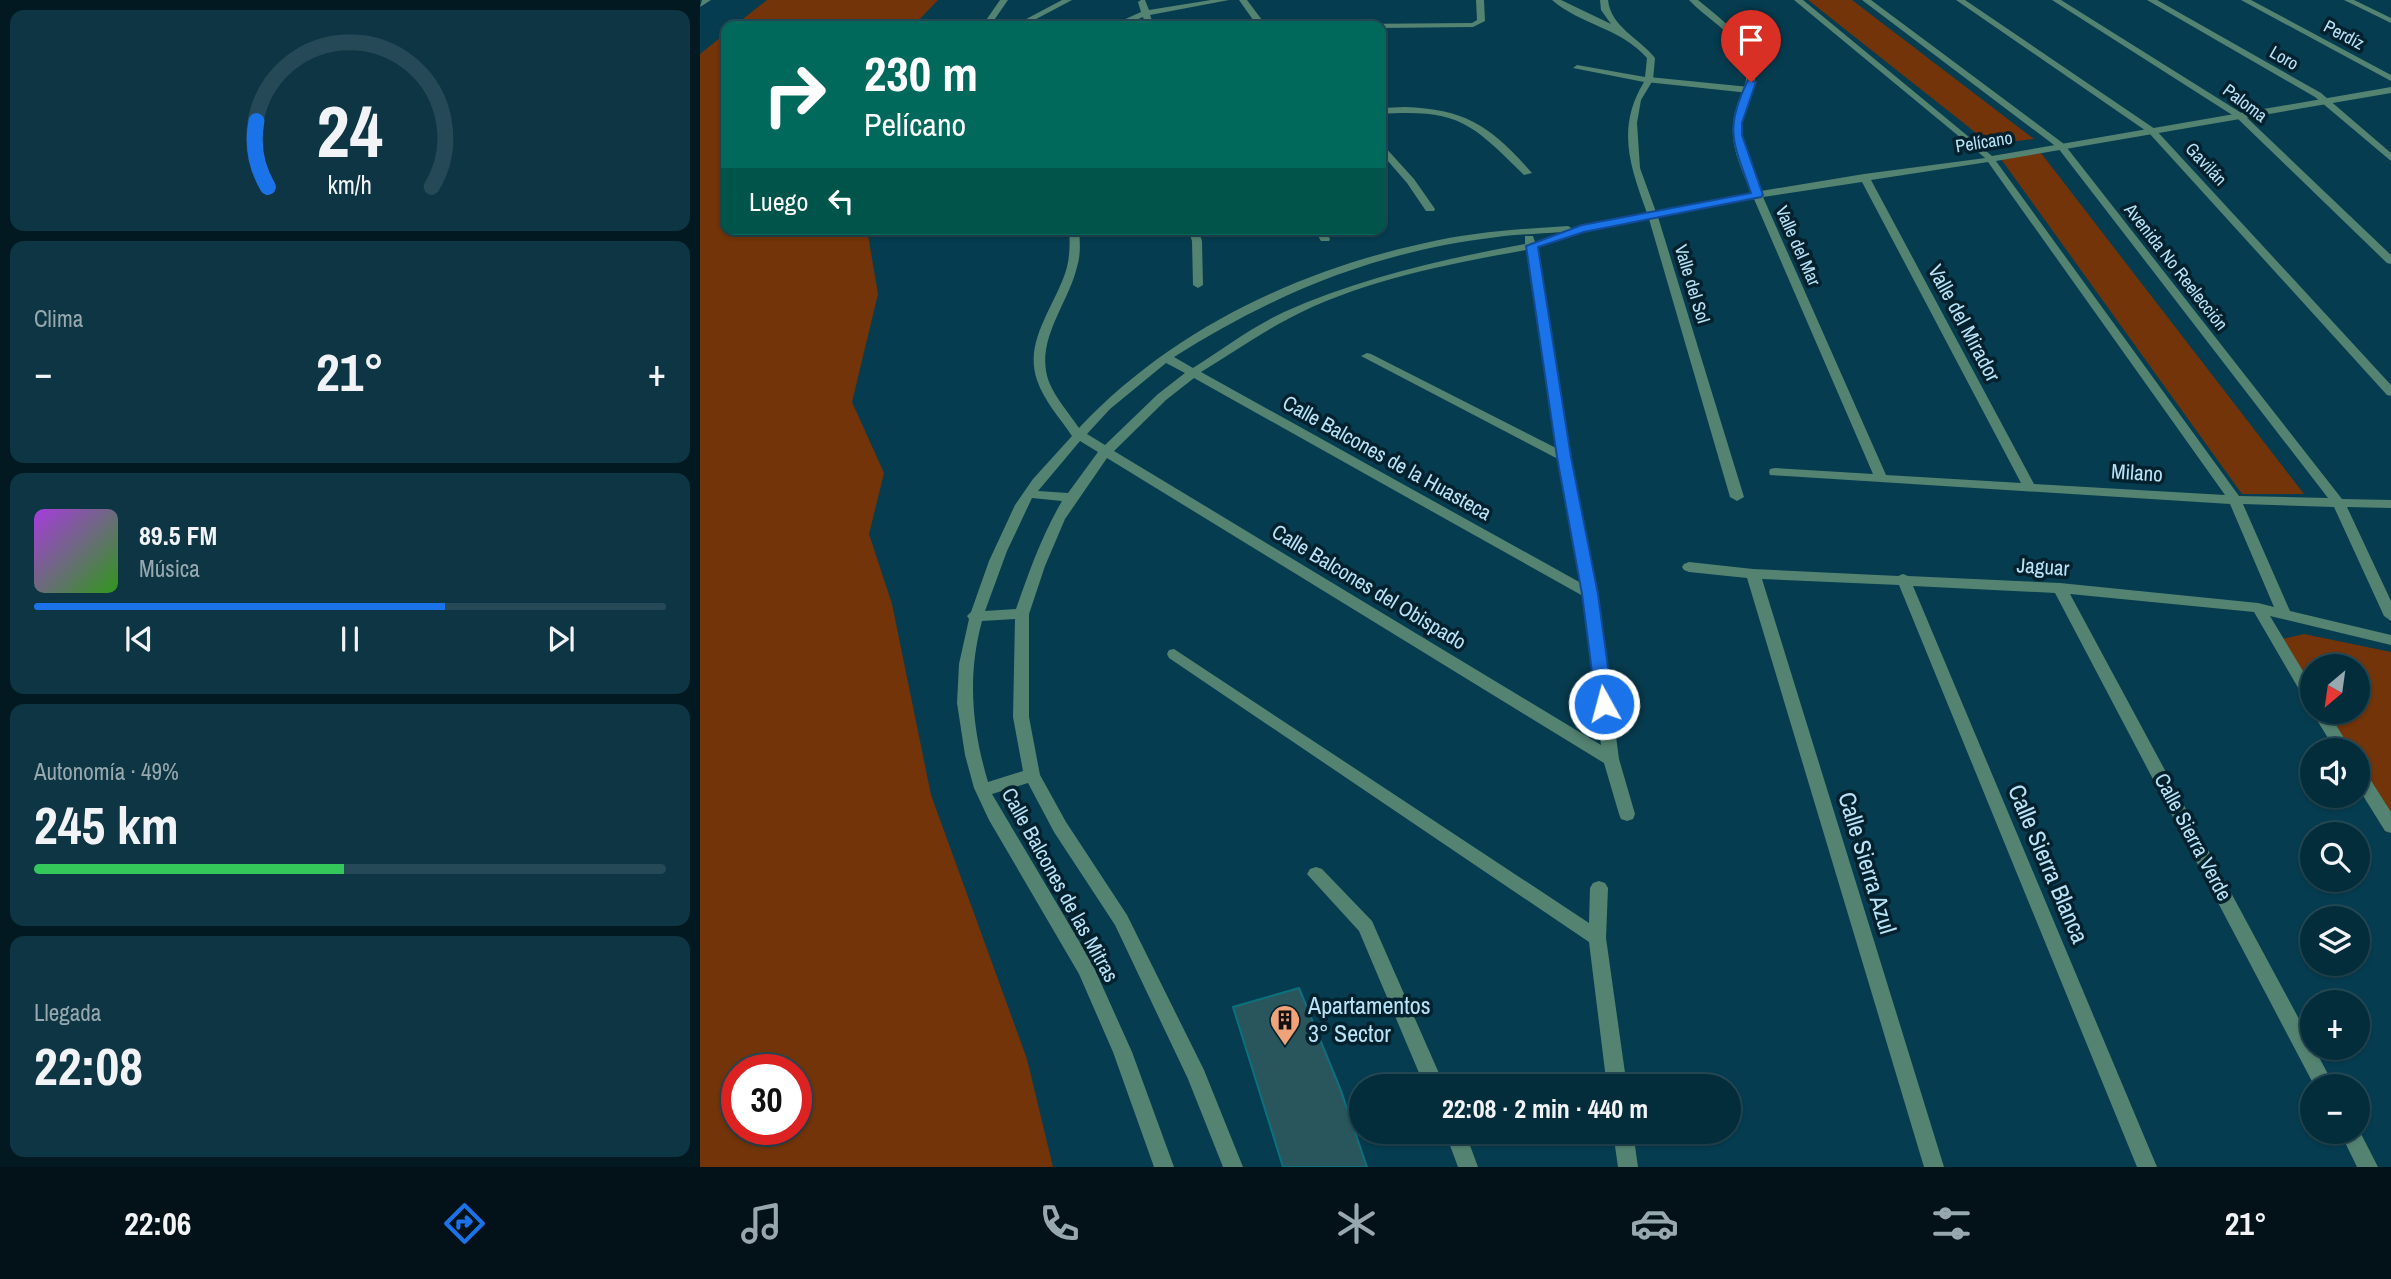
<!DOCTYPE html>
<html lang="es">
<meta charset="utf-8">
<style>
:root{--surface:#042d3c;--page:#0d3543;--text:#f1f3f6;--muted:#97a8af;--line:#254956;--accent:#1a73e8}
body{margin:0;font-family:"Archivo Narrow",sans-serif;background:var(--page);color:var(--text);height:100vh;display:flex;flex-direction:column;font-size:26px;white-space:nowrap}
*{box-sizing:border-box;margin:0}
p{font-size:23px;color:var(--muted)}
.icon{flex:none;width:38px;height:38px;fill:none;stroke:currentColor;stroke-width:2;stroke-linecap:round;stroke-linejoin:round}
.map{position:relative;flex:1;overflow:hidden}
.side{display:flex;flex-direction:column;gap:10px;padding:10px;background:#021921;width:700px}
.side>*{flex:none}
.banner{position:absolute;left:21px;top:21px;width:665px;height:214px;border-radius:14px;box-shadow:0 2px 5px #0004,0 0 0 2px var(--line);background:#00695c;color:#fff;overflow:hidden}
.needle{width:46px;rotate:209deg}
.tools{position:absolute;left:1600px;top:654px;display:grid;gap:14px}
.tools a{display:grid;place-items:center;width:70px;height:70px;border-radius:50%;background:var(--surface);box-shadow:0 2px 5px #0004,0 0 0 2px var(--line);font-size:35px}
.speed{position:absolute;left:21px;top:1054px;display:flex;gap:14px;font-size:35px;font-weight:700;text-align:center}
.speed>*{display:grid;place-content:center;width:91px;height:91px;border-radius:50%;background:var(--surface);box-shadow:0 2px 5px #0004,0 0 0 2px var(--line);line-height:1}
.speed .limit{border:10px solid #d22;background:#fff;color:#111}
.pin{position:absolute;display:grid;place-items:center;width:60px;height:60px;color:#fff;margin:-72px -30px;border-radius:50% 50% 50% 0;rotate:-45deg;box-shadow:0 0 7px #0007}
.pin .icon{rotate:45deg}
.me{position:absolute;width:77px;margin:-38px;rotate:353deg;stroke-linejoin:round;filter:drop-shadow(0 0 5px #0008)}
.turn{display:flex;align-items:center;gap:24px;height:147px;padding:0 28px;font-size:32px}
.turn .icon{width:91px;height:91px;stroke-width:2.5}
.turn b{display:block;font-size:49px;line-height:60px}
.then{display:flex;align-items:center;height:66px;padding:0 28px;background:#0003;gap:14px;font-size:26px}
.big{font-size:52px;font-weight:700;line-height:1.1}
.side .widget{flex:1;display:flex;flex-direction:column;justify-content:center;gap:10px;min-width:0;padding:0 24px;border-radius:14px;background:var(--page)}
.side .dial{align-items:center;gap:0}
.dial svg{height:182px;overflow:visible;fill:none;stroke:var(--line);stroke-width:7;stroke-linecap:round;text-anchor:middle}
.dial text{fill:var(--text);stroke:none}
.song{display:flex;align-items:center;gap:21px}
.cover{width:84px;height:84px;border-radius:10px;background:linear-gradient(135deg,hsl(280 70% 55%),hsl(110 70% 35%))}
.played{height:7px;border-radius:4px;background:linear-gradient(90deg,var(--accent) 65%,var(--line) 65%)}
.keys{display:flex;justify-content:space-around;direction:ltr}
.heat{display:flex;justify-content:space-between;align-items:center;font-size:38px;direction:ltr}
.charge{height:10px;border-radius:5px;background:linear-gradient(90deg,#34c759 49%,var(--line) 0)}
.trip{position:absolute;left:649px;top:1074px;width:392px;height:70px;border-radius:35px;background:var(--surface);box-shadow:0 2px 5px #0004,0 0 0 2px var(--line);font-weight:700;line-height:70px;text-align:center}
.menu{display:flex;height:112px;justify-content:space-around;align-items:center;background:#021218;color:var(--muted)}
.menu .icon{width:49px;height:49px}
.menu .active{color:var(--accent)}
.menu b{font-size:32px;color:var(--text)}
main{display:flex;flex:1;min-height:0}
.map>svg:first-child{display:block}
.green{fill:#723408;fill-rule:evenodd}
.building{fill:#29565d;stroke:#0d707d;stroke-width:2}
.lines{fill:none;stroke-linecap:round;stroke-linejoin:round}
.pedestrian{fill:#548371;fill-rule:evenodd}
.minor{fill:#548371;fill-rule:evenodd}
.tertiary{fill:#548371;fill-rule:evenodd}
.route{fill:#1a73e8;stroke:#114b97;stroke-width:2}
.labels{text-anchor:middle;stroke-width:7;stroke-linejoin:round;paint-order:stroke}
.far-street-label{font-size:18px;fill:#b9e3f7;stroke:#04212e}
.street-label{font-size:21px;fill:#b9e3f7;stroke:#04212e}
.near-street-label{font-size:24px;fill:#b9e3f7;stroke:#04212e}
.near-poi-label{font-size:24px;fill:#b9e3f7;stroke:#04212e;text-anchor:start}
</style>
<main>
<section class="side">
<div class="widget dial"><svg viewBox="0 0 100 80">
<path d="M14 69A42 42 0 1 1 86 69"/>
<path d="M14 69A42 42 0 0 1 9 40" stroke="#1a73e8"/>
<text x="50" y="56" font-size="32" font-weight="700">24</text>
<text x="50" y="72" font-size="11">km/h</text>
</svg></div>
<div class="widget"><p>Clima</p>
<div class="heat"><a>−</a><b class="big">21°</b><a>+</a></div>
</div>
<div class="widget">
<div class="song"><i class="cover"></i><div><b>89.5 FM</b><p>Música</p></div></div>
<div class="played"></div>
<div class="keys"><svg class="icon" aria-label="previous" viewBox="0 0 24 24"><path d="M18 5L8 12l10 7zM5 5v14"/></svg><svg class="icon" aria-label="pause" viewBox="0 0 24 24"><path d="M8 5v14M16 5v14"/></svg><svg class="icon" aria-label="next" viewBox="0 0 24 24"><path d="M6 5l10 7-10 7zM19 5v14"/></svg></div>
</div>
<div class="widget"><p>Autonomía · 49%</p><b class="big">245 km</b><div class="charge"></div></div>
<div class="widget"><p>Llegada</p><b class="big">22:08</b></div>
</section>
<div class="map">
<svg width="1691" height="1167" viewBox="0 0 1691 1167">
<rect width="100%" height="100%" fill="#063c50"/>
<!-- green -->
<path class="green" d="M67 0H238L213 26H34Z
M1108 0H1152L1334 139 1290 144Z
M26 33V229H167L178 294 152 402 184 473 169 534 192 604 231 795 327 1059 353 1167H0V54ZM96 1069V1129H37V1069Z
M1341 153 1604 494H1542L1301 159Z
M1604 634 1691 652V813L1657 761V751H1651L1625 712H1657V667H1612V691L1578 640Z"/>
<!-- building -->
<path class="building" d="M599 988 640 1088 667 1167H583L533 1007Z"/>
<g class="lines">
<!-- pedestrian -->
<path class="pedestrian" d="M949 77 1049 87 1053 90 1049 93 946 82V78Z"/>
<!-- minor -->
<path class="minor" d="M300 0H308L290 26H282Z
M362 0H372L323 26H313Z
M441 0H445L449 10 511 0H529L450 15 454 26H446L443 17 421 26H410L441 12 438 2Z
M539 0H547L562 20 574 26 556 24Z
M776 0H784L785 21 773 27 681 28V26H647L651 24 772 23 777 20Z
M852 0H861L911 24 901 10 900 0H908C911 27 939 38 955 58L953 80 941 100 937 123 940 168 956 212 1051 193C1043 172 1031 149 1033 126 1034 96 1059 80 1039 49 1027 28 1005 17 989 0H998C1024 22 1062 47 1054 87 1051 102 1042 113 1042 129 1042 151 1053 171 1061 191L1164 174 1293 157 1539 496 1628 498 1358 148 1162 0H1171L1364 144 1642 499 1691 500V508L1647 507 1691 601V621L1684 616 1634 507 1543 504 1590 611 1691 635V645L1570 616 1612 686V705L1607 703 1554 612 1370 594 1612 1043V1048H1614L1635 1087H1615L1355 593 1213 586 1457 1167H1437L1199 585 1062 579 1244 1167H1224L1047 578 989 572 984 570 982 567 984 564 989 562 1053 569 1198 576 1203 574 1208 576 1360 583 1558 603 1574 607 1530 504 1070 475 1069 472 1070 469 1075 468 1173 474 1054 199 958 217 1044 497 1037 501 1030 497 949 219 884 232 836 248 870 457 897 594 919 759 935 814 933 819 927 821 921 819 919 814 904 763 407 458 365 519 345 566 329 614V717L340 775 366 822 427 915 504 1070 543 1167H523L488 1079 415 925 354 832 328 783 292 794 392 963 432 1052 474 1167H454L413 1052 379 974 289 820 274 788 265 755 257 703 259 664 269 619 267 616 271 612 289 561 315 505 333 479 372 436C360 418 344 401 337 380 323 340 357 304 367 267 370 254 370 242 369 229H379C380 242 381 254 377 267 368 305 334 341 349 382 356 399 369 413 379 428 470 331 596 271 725 243 772 232 820 229 868 226L873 229 947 213C930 166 916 128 944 82L873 68 877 65 945 77 947 58C921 28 881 25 852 0ZM1288 162 1525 495 1334 484 1171 180ZM1162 182 1321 483 1186 475 1063 197ZM862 232 835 242 833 236H825V244C743 259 660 278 584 312 552 327 523 349 493 368L474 357C575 293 677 251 797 237 819 234 840 234 862 232ZM826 250 856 448 671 354 667 353 661 356 858 459 881 583 501 372C530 355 559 334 588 319 659 281 748 264 826 250ZM466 363 485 373 458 394 405 445 387 434 410 409ZM494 378 883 596 901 745 414 451 466 400ZM380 441 398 452 368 493 338 491ZM332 498 362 501C342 535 329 572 316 609L285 611 307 551ZM315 619 313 717 323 771 288 782C272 728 267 676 282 621Z
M1256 0H1265L1455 129 1691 385V396L1687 395 1449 133Z
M1352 0H1361L1543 114 1691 255V264L1687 263 1537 118Z
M1447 0H1457L1621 93 1691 153V161L1615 97Z
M1541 0H1551L1691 75V81Z
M1644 0H1654L1691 18V23Z
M705 107C766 109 792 127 832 173L824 175C771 123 759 109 681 114V108Z
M681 145 684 146 714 179 735 209 734 211H726L707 183 681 153Z
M488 229H498L502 241 503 285 498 288 493 285 492 241Z
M614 229H624L630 239 629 241H621Z
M474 649 889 923 890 888 893 883 899 881 905 883 908 888 906 938 927 1087H907L889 942 469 658 467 654 469 650Z
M1612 712H1628L1652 751H1636Z
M1657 766 1663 768 1691 812V833L1685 831 1657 786Z
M616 867 622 869 672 921 745 1087H725L659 931 607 874 610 869Z
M1657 1126 1678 1167H1657L1640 1132H1657Z
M745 1132H765L778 1167H758Z
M913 1132H933L938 1167H918Z"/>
<!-- tertiary -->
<path class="tertiary" d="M2 0H11L0 7Z
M1094 0H1103L1292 156 1691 87V93L1290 162Z"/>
</g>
<!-- route -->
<path class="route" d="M1048 80 1056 82 1042 123V135L1063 195 1061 197 884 232 838 247 871 457 898 594 913 704 911 708H898L896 704 882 594 857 457 826 246 882 225 1051 193C1034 143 1023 131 1048 80Z"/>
<!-- icons -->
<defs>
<g id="building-pin" transform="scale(1.575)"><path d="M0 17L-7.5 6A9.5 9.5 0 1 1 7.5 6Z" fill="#f0a279" stroke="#04212e"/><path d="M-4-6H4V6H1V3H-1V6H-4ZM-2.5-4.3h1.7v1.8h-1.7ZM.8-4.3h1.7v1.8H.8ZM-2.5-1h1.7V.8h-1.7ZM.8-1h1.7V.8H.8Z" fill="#111"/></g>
</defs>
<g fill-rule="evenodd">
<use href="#building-pin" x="585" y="1020"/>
</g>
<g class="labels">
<!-- far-street labels -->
<g class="far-street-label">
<text transform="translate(1644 35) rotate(28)" y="6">Perdíz</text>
<text transform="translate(1584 58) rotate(30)" y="6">Loro</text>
<text transform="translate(1545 103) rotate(37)" y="6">Paloma</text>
<text transform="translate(1284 142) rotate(-9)" y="6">Pelícano</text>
<text transform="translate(1506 164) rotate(47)" y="6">Gavilán</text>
<text transform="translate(1098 246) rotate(66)" y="6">Valle del Mar</text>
<text transform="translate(1476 267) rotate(52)" y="6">Avenida No Reelección</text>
<text transform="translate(992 284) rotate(73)" y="6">Valle del Sol</text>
</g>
<!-- street labels -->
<g class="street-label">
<text transform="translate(1264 323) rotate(62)" y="7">Valle del Mirador</text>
<text transform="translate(687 458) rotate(29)" y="7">Calle Balcones de la Huasteca</text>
<text transform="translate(1437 473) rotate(4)" y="7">Milano</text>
<text transform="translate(1343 567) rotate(4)" y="7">Jaguar</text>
<text transform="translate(669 587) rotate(31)" y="7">Calle Balcones del Obispado</text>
<text transform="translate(1493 837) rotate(62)" y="7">Calle Sierra Verde</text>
<text transform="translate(360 885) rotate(61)" y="7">Calle Balcones de las Mitras</text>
</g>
<!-- near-street labels -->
<g class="near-street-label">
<text transform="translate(1167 863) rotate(73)" y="8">Calle Sierra Azul</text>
<text transform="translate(1348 864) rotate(67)" y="8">Calle Sierra Blanca</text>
</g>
<!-- near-poi labels -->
<g class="near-poi-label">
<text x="608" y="1014">Apartamentos<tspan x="608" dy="28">3° Sector</tspan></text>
</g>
</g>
</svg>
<div class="tools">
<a><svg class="needle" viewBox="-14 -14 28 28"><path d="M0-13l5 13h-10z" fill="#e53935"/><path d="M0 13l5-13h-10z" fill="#97a8af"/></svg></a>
<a><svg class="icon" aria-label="sound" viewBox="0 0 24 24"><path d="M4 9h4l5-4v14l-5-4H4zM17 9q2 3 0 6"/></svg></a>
<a><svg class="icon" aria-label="search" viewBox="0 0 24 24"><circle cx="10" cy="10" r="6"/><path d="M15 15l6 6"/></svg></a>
<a><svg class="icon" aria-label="layers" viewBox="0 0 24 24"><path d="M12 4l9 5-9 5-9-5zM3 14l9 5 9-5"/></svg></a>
<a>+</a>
<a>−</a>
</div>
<div class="speed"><div class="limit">30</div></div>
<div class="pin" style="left:1051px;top:82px;background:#d93025"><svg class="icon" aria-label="arrive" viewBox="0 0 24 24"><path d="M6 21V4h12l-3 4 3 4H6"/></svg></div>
<svg class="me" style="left:904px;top:704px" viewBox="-20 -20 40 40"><circle r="17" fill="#1a73e8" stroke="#fff" stroke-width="3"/><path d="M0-11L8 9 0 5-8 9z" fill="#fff"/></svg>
<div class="trip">22:08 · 2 min · 440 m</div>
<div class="banner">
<div class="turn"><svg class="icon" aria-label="right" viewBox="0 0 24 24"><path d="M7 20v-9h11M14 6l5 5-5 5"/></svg><div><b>230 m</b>Pelícano</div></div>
<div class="then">Luego<svg class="icon" aria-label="left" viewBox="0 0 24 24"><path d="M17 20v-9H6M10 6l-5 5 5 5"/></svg></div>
</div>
</div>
</main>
<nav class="menu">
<b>22:06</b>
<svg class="icon active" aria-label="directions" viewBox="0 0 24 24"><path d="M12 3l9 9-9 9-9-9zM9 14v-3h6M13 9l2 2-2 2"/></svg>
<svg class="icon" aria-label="music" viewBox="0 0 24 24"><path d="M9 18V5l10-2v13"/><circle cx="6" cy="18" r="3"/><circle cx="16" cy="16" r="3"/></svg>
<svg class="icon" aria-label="phone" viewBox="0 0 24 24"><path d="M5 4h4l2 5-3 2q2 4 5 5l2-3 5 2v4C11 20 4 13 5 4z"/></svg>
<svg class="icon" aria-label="climate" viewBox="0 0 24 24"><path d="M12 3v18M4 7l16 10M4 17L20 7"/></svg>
<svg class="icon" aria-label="car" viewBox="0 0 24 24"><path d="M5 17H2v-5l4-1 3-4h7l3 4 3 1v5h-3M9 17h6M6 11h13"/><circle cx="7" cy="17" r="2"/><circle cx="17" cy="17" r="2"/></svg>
<svg class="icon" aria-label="filters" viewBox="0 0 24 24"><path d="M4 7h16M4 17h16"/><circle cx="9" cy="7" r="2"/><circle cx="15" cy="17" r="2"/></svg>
<b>21°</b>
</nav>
